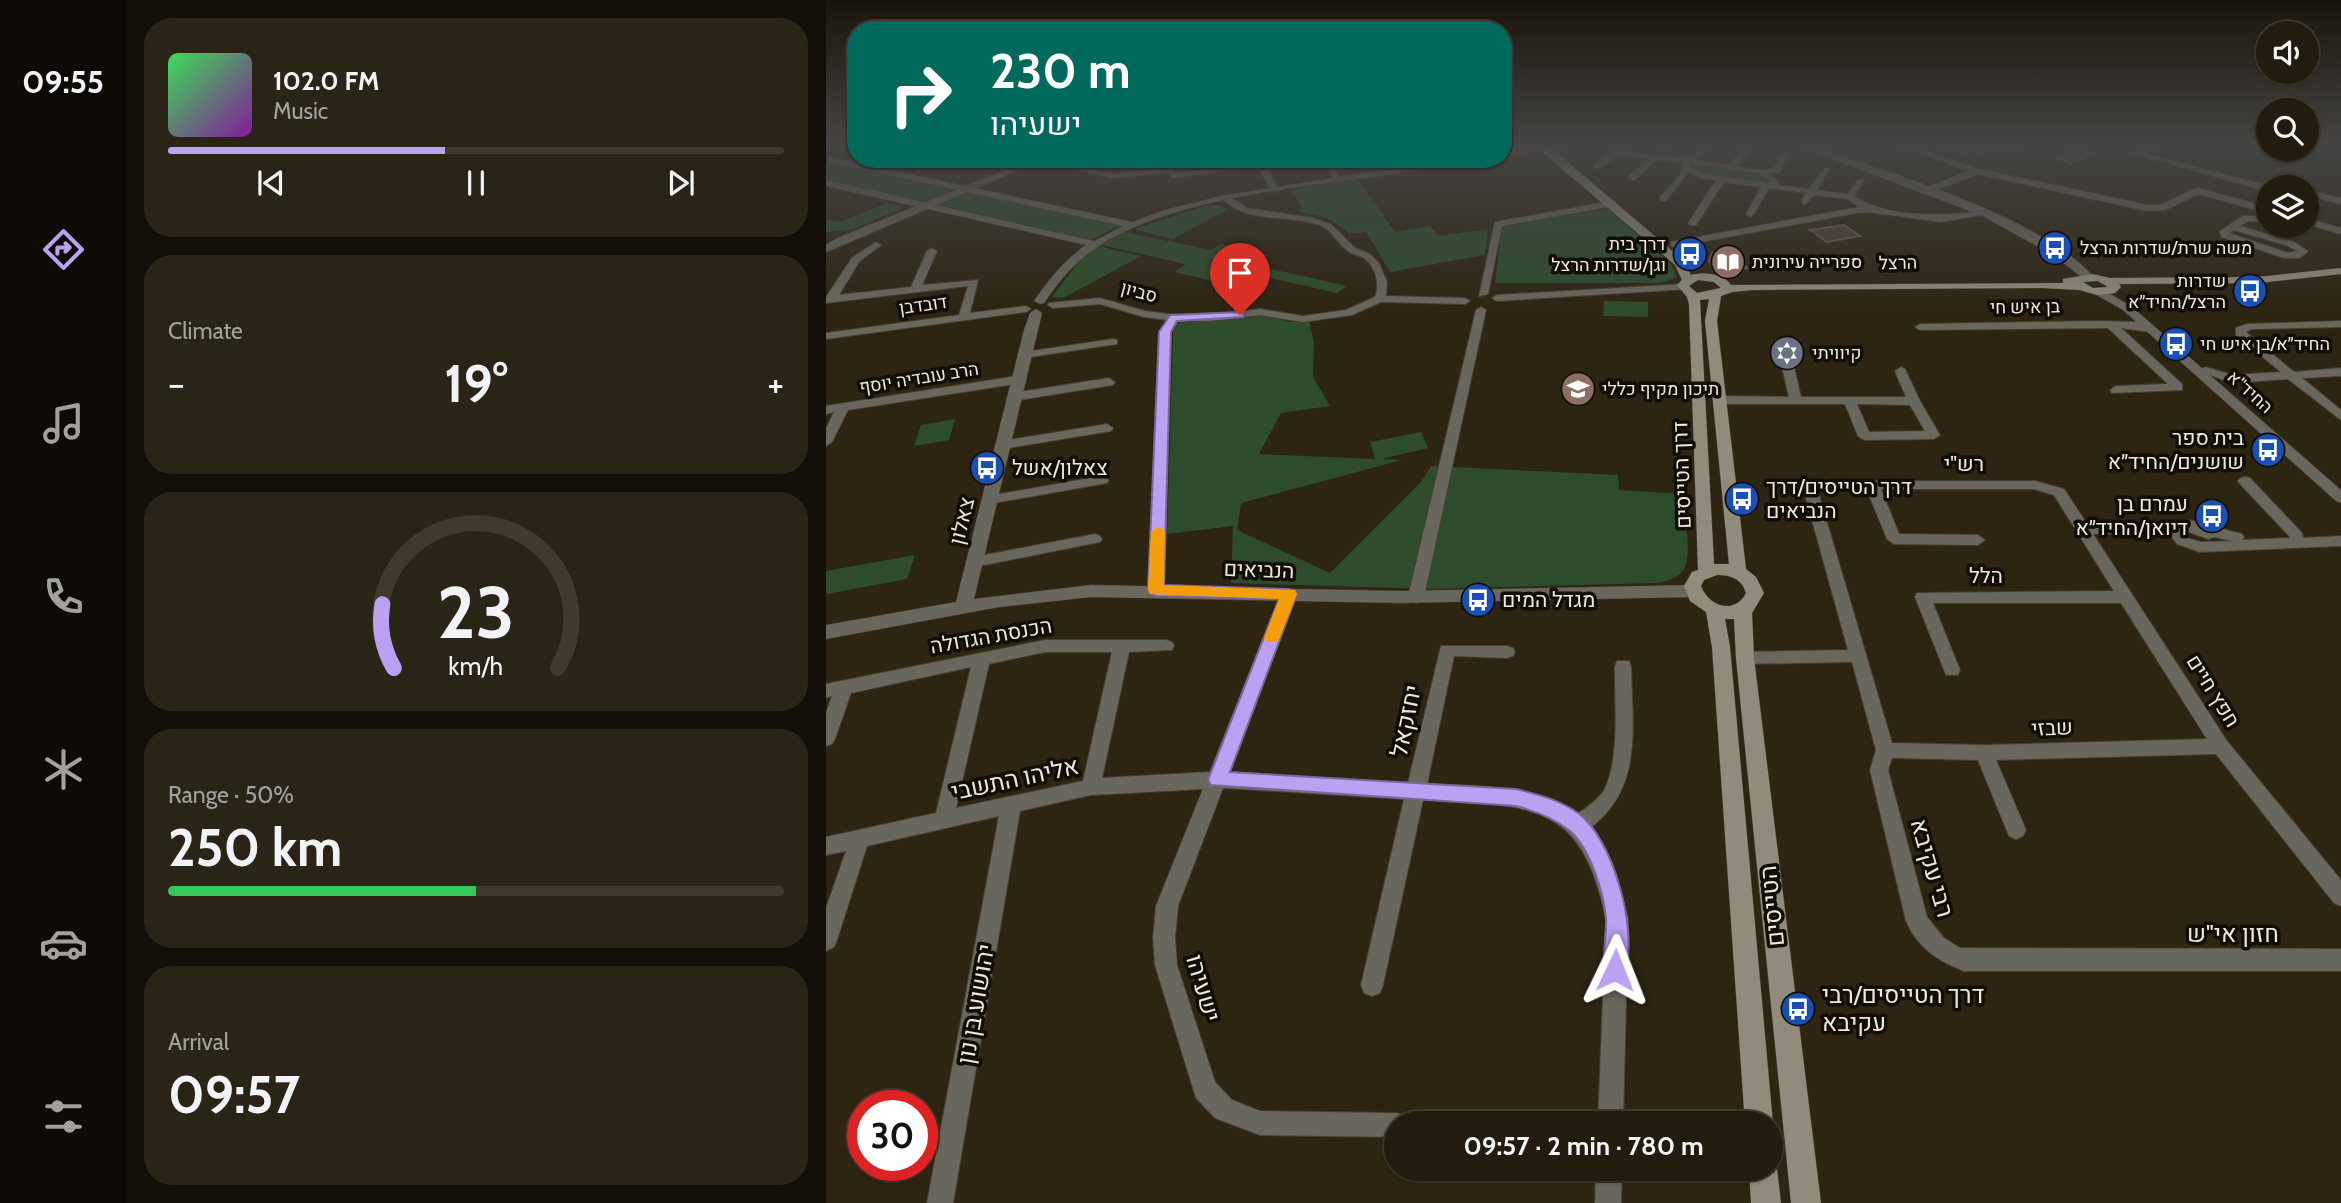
<!DOCTYPE html>
<meta charset="utf-8">
<style>
:root{--surface:#221b0e;--page:#2a2417;--text:#f1f3f6;--muted:#a2a19e;--line:#3f392e;--accent:#bca0f2}
body{margin:0;font-family:Cabin,Heebo,sans-serif;background:var(--page);color:var(--text);height:100vh;display:flex;flex-direction:column;font-size:26px;white-space:nowrap}
*{box-sizing:border-box;margin:0}
p{font-size:23px;color:var(--muted)}
.icon{flex:none;width:38px;height:38px;fill:none;stroke:currentColor;stroke-width:2;stroke-linecap:round;stroke-linejoin:round}
.map{position:relative;flex:1;overflow:hidden}
.side{display:flex;flex-direction:column;gap:18px;padding:18px;background:#130f08;width:700px}
.side>*{flex:none}
.guide{position:absolute;left:21px;top:21px;width:665px;height:147px;border-radius:28px;box-shadow:0 2px 5px #0004,0 0 0 2px var(--line);background:#00695c;color:#fff;overflow:hidden}
.buttons{position:absolute;left:1430px;top:21px;display:grid;gap:14px}
.buttons a{display:grid;place-items:center;width:63px;height:63px;border-radius:50%;background:var(--surface);box-shadow:0 2px 5px #0004,0 0 0 2px var(--line);font-size:35px}
.speed{position:absolute;left:21px;top:1090px;display:flex;gap:14px;font-size:35px;font-weight:700;text-align:center}
.speed>*{display:grid;place-content:center;width:91px;height:91px;border-radius:50%;background:var(--surface);box-shadow:0 2px 5px #0004,0 0 0 2px var(--line);line-height:1}
.speed .limit{border:10px solid #d22;background:#fff;color:#111}
.pin{position:absolute;display:grid;place-items:center;width:60px;height:60px;color:#fff;margin:-72px -30px;border-radius:50% 50% 50% 0;rotate:-45deg;box-shadow:0 0 7px #0007}
.pin .icon{rotate:45deg}
.me{position:absolute;width:77px;margin:-38px;rotate:2deg;stroke-linejoin:round;filter:drop-shadow(0 0 5px #0008)}
.turn{display:flex;align-items:center;gap:24px;height:147px;padding:0 28px;font-size:32px}
.turn .icon{width:91px;height:91px;stroke-width:2.5}
.turn b{display:block;font-size:49px;line-height:60px}
.big{font-size:52px;font-weight:700;line-height:1.1}
.side .tile{flex:1;display:flex;flex-direction:column;justify-content:center;gap:10px;min-width:0;padding:0 24px;border-radius:28px;background:var(--page)}
.side .dial{align-items:center;gap:0}
.dial svg{height:182px;overflow:visible;fill:none;stroke:var(--line);stroke-width:7;stroke-linecap:round;text-anchor:middle}
.dial text{fill:var(--text);stroke:none}
.song{display:flex;align-items:center;gap:21px}
.cover{width:84px;height:84px;border-radius:10px;background:linear-gradient(135deg,hsl(130 70% 55%),hsl(290 70% 35%))}
.played{height:7px;border-radius:4px;background:linear-gradient(90deg,var(--accent) 45%,var(--line) 45%)}
.keys{display:flex;justify-content:space-around;direction:ltr}
.heat{display:flex;justify-content:space-between;align-items:center;font-size:38px;direction:ltr}
.charge{height:10px;border-radius:5px;background:linear-gradient(90deg,#34c759 50%,var(--line) 0)}
.trip{position:absolute;left:558px;top:1111px;width:399px;height:70px;border-radius:35px;background:var(--surface);box-shadow:0 2px 5px #0004,0 0 0 2px var(--line);font-weight:700;line-height:70px;text-align:center}
main{display:flex;flex:1;min-height:0}
.tab-bar{display:flex;flex-direction:column;width:126px;justify-content:space-around;align-items:center;background:#0e0b06;color:var(--muted)}
.tab-bar .icon{width:49px;height:49px}
.tab-bar .selected{color:var(--accent)}
.tab-bar b{font-size:32px;color:var(--text)}
.map>svg:first-child{display:block}
.green{fill:#2c4c2c}
.building{fill:#4f3b32;stroke:#6d584d;stroke-width:2}
.lines{fill:none;stroke-linecap:round;stroke-linejoin:round}
.minor-casing{stroke:#483f2e;stroke-width:2}
.tertiary-casing{stroke:#483f2e;stroke-width:1}
.secondary-casing{stroke:#483f2e;stroke-width:1}
.minor{fill:#69665d;fill-rule:evenodd}
.tertiary{fill:#69665d;fill-rule:evenodd}
.secondary{fill:#908b7c;fill-rule:evenodd}
.route{fill:#bca0f2;stroke:#7a689d;stroke-width:2}
.slow{fill:#f59e0b}
.labels{text-anchor:middle;stroke-width:7;stroke-linejoin:round;paint-order:stroke}
.far-poi-label{font-size:18px;fill:#ede7dc;stroke:#120e07;text-anchor:start}
.far-street-label{font-size:18px;fill:#ede7dc;stroke:#120e07}
.poi-label{font-size:21px;fill:#ede7dc;stroke:#120e07;text-anchor:start}
.street-label{font-size:21px;fill:#ede7dc;stroke:#120e07}
.near-street-label{font-size:24px;fill:#ede7dc;stroke:#120e07}
.near-poi-label{font-size:24px;fill:#ede7dc;stroke:#120e07;text-anchor:start}
</style>
<main>
<nav class="tab-bar">
<b>09:55</b>
<svg class="icon selected" aria-label="directions" viewBox="0 0 24 24"><path d="M12 3l9 9-9 9-9-9zM9 14v-3h6M13 9l2 2-2 2"/></svg>
<svg class="icon" aria-label="music" viewBox="0 0 24 24"><path d="M9 18V5l10-2v13"/><circle cx="6" cy="18" r="3"/><circle cx="16" cy="16" r="3"/></svg>
<svg class="icon" aria-label="phone" viewBox="0 0 24 24"><path d="M5 4h4l2 5-3 2q2 4 5 5l2-3 5 2v4C11 20 4 13 5 4z"/></svg>
<svg class="icon" aria-label="climate" viewBox="0 0 24 24"><path d="M12 3v18M4 7l16 10M4 17L20 7"/></svg>
<svg class="icon" aria-label="car" viewBox="0 0 24 24"><path d="M5 17H2v-5l4-1 3-4h7l3 4 3 1v5h-3M9 17h6M6 11h13"/><circle cx="7" cy="17" r="2"/><circle cx="17" cy="17" r="2"/></svg>
<svg class="icon" aria-label="filters" viewBox="0 0 24 24"><path d="M4 7h16M4 17h16"/><circle cx="9" cy="7" r="2"/><circle cx="15" cy="17" r="2"/></svg>
</nav>
<section class="side">
<div class="tile">
<div class="song"><i class="cover"></i><div><b>102.0 FM</b><p>Music</p></div></div>
<div class="played"></div>
<div class="keys"><svg class="icon" aria-label="previous" viewBox="0 0 24 24"><path d="M18 5L8 12l10 7zM5 5v14"/></svg><svg class="icon" aria-label="pause" viewBox="0 0 24 24"><path d="M8 5v14M16 5v14"/></svg><svg class="icon" aria-label="next" viewBox="0 0 24 24"><path d="M6 5l10 7-10 7zM19 5v14"/></svg></div>
</div>
<div class="tile"><p>Climate</p>
<div class="heat"><a>−</a><b class="big">19°</b><a>+</a></div>
</div>
<div class="tile dial"><svg viewBox="0 0 100 80">
<path d="M14 69A42 42 0 1 1 86 69"/>
<path d="M14 69A42 42 0 0 1 9 41" stroke="#bca0f2"/>
<text x="50" y="56" font-size="32" font-weight="700">23</text>
<text x="50" y="72" font-size="11">km/h</text>
</svg></div>
<div class="tile"><p>Range · 50%</p><b class="big">250 km</b><div class="charge"></div></div>
<div class="tile"><p>Arrival</p><b class="big">09:57</b></div>
</section>
<div class="map">
<svg width="1515" height="1203" viewBox="0 0 1515 1203">
<rect width="100%" height="100%" fill="#2d2412"/>
<!-- green -->
<path class="green" d="M1118 143H1216L1143 158 1108 146Z
M4 162 129 190 95 203 0 181V163Z
M864 163 929 172 937 175 944 183 878 174 869 170Z
M531 178 569 232 604 226 612 236 662 229 659 255 564 272 540 232 524 234 504 219 472 211 476 207 465 190Z
M143 192 295 225 265 240 109 204Z
M62 203 80 207 24 230 0 232V219L14 222Z
M382 205H394L401 210 346 239 308 229Z
M782 209 845 264 851 278 835 283H669L676 226Z
M299 232 385 250 394 244 442 255 427 265 521 286 511 293 415 271 396 283 348 272 360 264 275 245Z
M272 246 315 256 237 298 226 297 253 261Z
M778 301 822 302V317L777 316Z
M441 314 463 322 483 321 488 342 487 377 504 406 455 413 433 454 549 459 544 442 595 432 602 448 555 459 576 460 415 503 411 530 504 573 596 481 605 466 792 475 793 490 856 494C858 512 868 558 856 572 850 579 840 581 831 583L605 589 405 583 407 526 341 534 347 332 350 324 354 322Z
M129 419 123 440 88 446 95 425Z
M89 555 81 579 0 594V571Z"/>
<!-- building -->
<path class="building" d="M1250 149 1267 154 1245 163 1229 158Z
M1018 225 1034 236 1001 242 984 230Z
M902 250 912 260 921 268 906 270 905 275 888 270 883 261 886 253Z"/>
<g class="lines">
<!-- minor casing -->
<g class="minor-casing">
<path id="minor" d="M777 143H786L793 150 826 154 838 143H847L834 155C859 159 862 160 880 143H889L870 160 903 165 923 143H929L911 166 937 170 948 168 957 153H963L954 172 945 173 954 185 983 189 999 167 1003 169 991 190 1021 194 1032 180H1038L1028 196C1064 219 1116 216 1157 211L1161 214 1115 222 1042 212 1031 213 848 247 845 246V242L1033 207 1021 199 988 195 979 205 975 202 980 193 943 188 928 214 924 217 920 214 935 187 898 182 870 225H864L862 223 890 180 873 178 862 172 840 201H834V197L854 175 856 163 830 160 809 180H803V176L822 159 793 155 774 168H768V164L786 152ZM864 164 931 173 941 178 945 183 878 174 864 167Z
M1066 143H1078L1153 169 1321 205H1334L1371 188 1442 207V213L1372 194 1339 210 1321 211 1152 174 1099 194 1096 193V189L1143 171Z
M1325 143H1335L1318 153 1435 184 1445 179 1468 187 1446 185 1436 190 1307 153Z
M206 159H218L0 252V245L12 238Z
M267 159H280L256 168 287 174 339 167 338 163 342 161 346 163 349 173 436 159 453 190 446 192 432 166 346 178 341 172 287 178 242 168Z
M495 159H503L516 181H510Z
M541 159H562L532 165 528 163Z
M1480 190 1515 198V204L1480 195Z
M401 195 421 208 487 218 506 225 529 248 544 254 553 263 561 282 560 296 639 298 644 301 639 304 555 302 526 315 477 322 434 315 385 321H351L344 332 338 590 330 595 322 590 334 332 341 320 318 317 274 304 227 308 222 305 223 303 274 298 319 311 351 315H385L434 309 477 316 520 310 549 297C554 284 550 267 538 258 533 255 527 255 523 252 512 245 508 232 496 226 464 213 424 225 398 200L397 198Z
M785 201 788 202V206L676 226 662 294 653 296 669 222Z
M1417 216H1442V222L1422 221 1414 226 1468 242 1482 251 1474 258H1458L1395 237 1394 231ZM1408 230 1462 246 1471 251 1462 253 1403 233Z
M1480 218 1515 228V234L1480 224Z
M50 242 55 245 33 262 13 295 85 287 101 251 106 248 111 251 96 285 152 280 144 313 200 306 205 309 200 312 0 339V333L133 315 142 286 0 303V297L26 258Z
M858 284 863 287 862 289 671 301 666 298 671 295Z
M655 307 660 310 598 597 590 603 582 597 650 310Z
M1272 321 1310 322 1328 327 1329 329 1324 332 1295 328 1356 384V390L1286 393 1284 390 1290 386 1342 384 1282 328 1094 330 1089 327 1094 324Z
M1515 321V327L1426 329 1420 332 1468 372 1515 368V376L1476 378 1515 410V420L1462 379 1406 383 1373 371 1379 367 1407 375 1455 372 1410 335V328L1421 324Z
M287 339 291 340V344L198 358 192 355 198 352Z
M961 360 967 363 975 397H1080L1069 371 1075 367 1079 369 1094 401 1114 435 1108 439 1038 440 1032 436 1019 404H893L887 400 893 396 963 397 955 363ZM1031 404 1084 405 1099 431 1043 432Z
M191 376 195 377V383L22 410 6 442 0 446V429L8 412 0 414V406Z
M283 378 289 382 287 385 187 401 181 397 187 393Z
M281 424 287 428 285 431 176 449 170 445 176 441Z
M276 476 283 480 281 483 163 504 156 500 163 496Z
M1419 477 1424 478 1476 533 1477 538 1515 536V546L1374 552 1351 544 1342 532 1267 534 1401 741 1515 880V906L1508 903 1390 754 1170 760 1200 830 1197 836 1190 839 1183 836 1152 760 1066 758 1062 770 1101 917 1118 938 1134 948 1515 949V971H1138C1112 961 1092 948 1080 921L1044 770 1050 750 1026 662 919 664 913 662 911 658 913 654 919 652 1022 650 979 495 986 491 993 495 1066 743 1158 745 1381 739 1295 603H1107L1134 670 1132 675H1120L1089 597 1091 593 1288 591 1228 495 1208 489H1055L1073 534 1152 535 1159 540 1152 545 1068 544 1061 539 1039 485 1046 481H1209L1238 489 1261 524H1333L1363 520 1416 534 1418 537 1416 540 1465 538 1414 484 1412 481 1414 478ZM1357 530 1382 539 1388 537 1406 541 1375 542 1361 538Z
M269 534 274 536 276 539 274 542 148 567 140 562 148 557Z
M463 589 471 594 403 773 582 783 615 646H681L687 648 689 652 687 656 681 658 628 656 601 784C653 787 706 783 750 815 760 808 772 800 778 790 795 758 788 701 789 666L791 661H803L805 666C806 725 818 788 764 828L779 849 790 874 802 919 797 1124H772L780 919C755 798 703 806 597 800L557 985 554 993 546 996 538 993 535 985 578 799 397 788 352 906 349 938 351 965 389 1082 406 1100 434 1111 570 1113 579 1116 582 1124H570V1137L434 1135 389 1118 370 1098 329 965 327 938 330 906 377 789 265 795 194 811 127 1203H101L173 816 41 846 11 940 8 947 0 951V908L20 851 0 855V837L110 813 145 667 25 693 9 739 6 744 0 746V713L6 696 0 698V684L219 640H340L346 642 348 646 346 650 303 652 276 778 384 772 455 594ZM219 652H286L257 781 130 808 163 664Z
M770 1169H796L795 1203H769Z"/>
</g>
<!-- tertiary casing -->
<g class="tertiary-casing">
<path id="tertiary" d="M739 143H751L736 148Z
M964 143H977C1059 172 1207 212 1267 276L1257 278 1227 255 1157 216Z
M714 145 717 150 677 157V151Z
M5 157 306 222 339 210 395 196 625 159H648C632 168 581 171 560 175 471 188 338 198 264 252 245 266 231 284 218 303L214 304 208 301C223 279 239 260 260 245L0 186V180L268 241 297 226 2 162 1 160Z
M1269 290H1277L1305 306 1515 490V503L1510 501 1297 310 1269 294Z
M210 309 216 313 148 599 265 585 574 591 867 585 876 591 867 597 574 603 265 597 173 607 0 639V625L130 602 198 330 204 313Z"/>
</g>
<!-- secondary casing -->
<g class="secondary-casing">
<path id="secondary" d="M715 147 730 152 858 261 865 275C878 272 897 273 905 285L1237 283V279L1266 274 1284 278 1432 277 1515 268V274L1432 283 1293 284 1295 287 1289 293 1271 295 1254 290 1216 288 927 290 906 292 895 296 891 321 920 569 930 577 938 593 926 613 928 658 995 1203H965L910 658 908 619H899L904 647 947 1124 945 1129V1124H919L886 647 880 612 864 601 858 586 866 572 872 570 863 304 861 297 851 285 856 280 849 265 715 151ZM872 280 888 282 895 288 871 293 863 286ZM1272 281 1282 287 1267 288 1257 282ZM883 299 879 321 903 564H888L874 300ZM891 575C905 575 916 579 920 593 909 615 883 607 875 586L878 580Z
M945 1158 951 1169 955 1203H925L923 1169H945Z"/>
</g>
<!-- minor -->
<use href="#minor" class="minor"/>
<!-- tertiary -->
<use href="#tertiary" class="tertiary"/>
<!-- secondary -->
<use href="#secondary" class="secondary"/>
</g>
<!-- sky -->
<linearGradient id="sky" x2="0" y2="1"><stop stop-color="#19140a"/><stop offset="0.46" stop-color="#464544"/><stop offset="1" stop-color="#464544" stop-opacity="0"/></linearGradient>
<rect width="1515" height="312" fill="url(#sky)"/>
<!-- route -->
<path class="route" d="M414 312 417 313V317L351 321 345 332 338 585 463 589 471 594 404 772 690 789C714 795 742 802 759 819 790 850 814 938 797 978L789 981 781 978C774 960 781 939 780 919 778 893 764 848 744 831 728 818 709 811 690 806L385 785 382 780 453 599 330 596 322 590 333 332 344 315Z"/>
<!-- slow -->
<path class="slow" d="M332 527 339 531 338 585 469 590 471 594 452 642H441L438 638 453 599 324 594 322 590 325 531Z"/>
<!-- icons -->
<defs>
<g id="bus-disc" transform="scale(1.75)"><circle r="9.5" fill="#1a4fb4" stroke="#120e07"/><path d="M-5-6H5V4H4V6H2V4H-2V6H-4V4H-5ZM-3.5-4V0h7V-4ZM-3.5 1.2v1.5H-2V1.2ZM2 1.2v1.5H3.5V1.2Z" fill="#fff"/></g>
<g id="library-disc" transform="scale(1.75)"><circle r="9.5" fill="#8d6e63" stroke="#120e07"/><path d="M-6-4Q-3-5.5-.7-3.5V5Q-3 3-6 4ZM6-4Q3-5.5 .7-3.5V5Q3 3 6 4Z" fill="#fff"/></g>
<g id="synagogue-disc" transform="scale(1.75)"><circle r="9.5" fill="#6b7280" stroke="#120e07"/><path d="M0-6.5L5.6 3.2H-5.6ZM0 6.5L5.6-3.2H-5.6Z" fill="#fff"/></g>
<g id="school-disc" transform="scale(1.75)"><circle r="9.5" fill="#8d6e63" stroke="#120e07"/><path d="M0-5L7-2L0 1L-7-2ZM-4 1L0 2.5L4 1V4Q0 6-4 4Z" fill="#fff"/></g>
</defs>
<g fill-rule="evenodd">
<use href="#bus-disc" x="1229" y="248"/>
<use href="#bus-disc" x="864" y="254"/>
<use href="#library-disc" x="902" y="262"/>
<use href="#bus-disc" x="1424" y="291"/>
<use href="#bus-disc" x="1350" y="344"/>
<use href="#synagogue-disc" x="961" y="353"/>
<use href="#school-disc" x="752" y="389"/>
<use href="#bus-disc" x="1442" y="450"/>
<use href="#bus-disc" x="161" y="468"/>
<use href="#bus-disc" x="916" y="499"/>
<use href="#bus-disc" x="1386" y="516"/>
<use href="#bus-disc" x="652" y="600"/>
<use href="#bus-disc" x="972" y="1009"/>
</g>
<g class="labels">
<!-- far-poi labels -->
<g class="far-poi-label">
<text x="840" y="250" text-anchor="end">דרך בית<tspan x="840" dy="21">וגן/שדרות הרצל</tspan></text>
<text x="1254" y="254">משה שרת/שדרות הרצל</text>
<text x="926" y="268">ספרייה עירונית</text>
<text x="1400" y="287" text-anchor="end">שדרות<tspan x="1400" dy="21">הרצל/החיד״א</tspan></text>
<text x="1374" y="350">החיד״א/בן איש חי</text>
<text x="986" y="359">קיוויתי</text>
<text x="776" y="395">תיכון מקיף כללי</text>
</g>
<!-- far-street labels -->
<g class="far-street-label">
<text transform="translate(1072 263) rotate(-1)" y="6">הרצל</text>
<text transform="translate(313 292) rotate(15)" y="6">סביון</text>
<text transform="translate(97 305) rotate(-8)" y="6">דובדבן</text>
<text transform="translate(1199 307) rotate(-1)" y="6">בן איש חי</text>
<text transform="translate(93 378) rotate(-9)" y="6">הרב עובדיה יוסף</text>
<text transform="translate(1424 392) rotate(42)" y="6">החיד"א</text>
</g>
<!-- poi labels -->
<g class="poi-label">
<text x="1418" y="445" text-anchor="end">בית ספר<tspan x="1418" dy="24">שושנים/החיד״א</tspan></text>
<text x="186" y="475">צאלון/אשל</text>
<text x="940" y="494">דרך הטייסים/דרך<tspan x="940" dy="24">הנביאים</tspan></text>
<text x="1362" y="511" text-anchor="end">עמרם בן<tspan x="1362" dy="24">דיואן/החיד״א</tspan></text>
<text x="676" y="607">מגדל המים</text>
</g>
<!-- street labels -->
<g class="street-label">
<text x="1138" y="471">רש"י</text>
<text transform="translate(856 475) rotate(-92)" y="7">דרך הטייסים</text>
<text transform="translate(136 521) rotate(-76)" y="7">צאלון</text>
<text transform="translate(433 570) rotate(2)" y="7">הנביאים</text>
<text x="1160" y="583">הלל</text>
<text transform="translate(165 636) rotate(-10)" y="7">הכנסת הגדולה</text>
<text transform="translate(1387 691) rotate(58)" y="7">חפץ חיים</text>
<text transform="translate(1226 728) rotate(-2)" y="7">שבזי</text>
</g>
<!-- near-street labels -->
<g class="near-street-label">
<text transform="translate(580 721) rotate(-78)" y="8">יחזקאל</text>
<text transform="translate(189 779) rotate(-12)" y="8">אליהו התשבי</text>
<text transform="translate(1106 868) rotate(74)" y="8">רבי עקיבא</text>
<text transform="translate(946 906) rotate(-96)" y="8">הטייסים</text>
<text x="1407" y="942">חזון אי"ש</text>
<text transform="translate(377 988) rotate(74)" y="8">ישעיהו</text>
<text transform="translate(150 1004) rotate(-80)" y="8">יהושוע בן נון</text>
</g>
<!-- near-poi labels -->
<g class="near-poi-label">
<text x="996" y="1003">דרך הטייסים/רבי<tspan x="996" dy="28">עקיבא</tspan></text>
</g>
</g>
</svg>
<div class="buttons">
<a><svg class="icon" aria-label="sound" viewBox="0 0 24 24"><path d="M4 9h4l5-4v14l-5-4H4zM17 9q2 3 0 6"/></svg></a>
<a><svg class="icon" aria-label="search" viewBox="0 0 24 24"><circle cx="10" cy="10" r="6"/><path d="M15 15l6 6"/></svg></a>
<a><svg class="icon" aria-label="layers" viewBox="0 0 24 24"><path d="M12 4l9 5-9 5-9-5zM3 14l9 5 9-5"/></svg></a>
</div>
<div class="speed"><div class="limit">30</div></div>
<div class="pin" style="left:414px;top:315px;background:#d93025"><svg class="icon" aria-label="arrive" viewBox="0 0 24 24"><path d="M6 21V4h12l-3 4 3 4H6"/></svg></div>
<svg class="me" style="left:789px;top:970px" viewBox="-20 -20 40 40"><path d="M0-17L14 15 0 8-14 15z" fill="#bca0f2" stroke="#fff" stroke-width="4"/></svg>
<div class="trip">09:57 · 2 min · 780 m</div>
<div class="guide">
<div class="turn"><svg class="icon" aria-label="right" viewBox="0 0 24 24"><path d="M7 20v-9h11M14 6l5 5-5 5"/></svg><div><b>230 m</b>ישעיהו</div></div>
</div>
</div>
</main>
